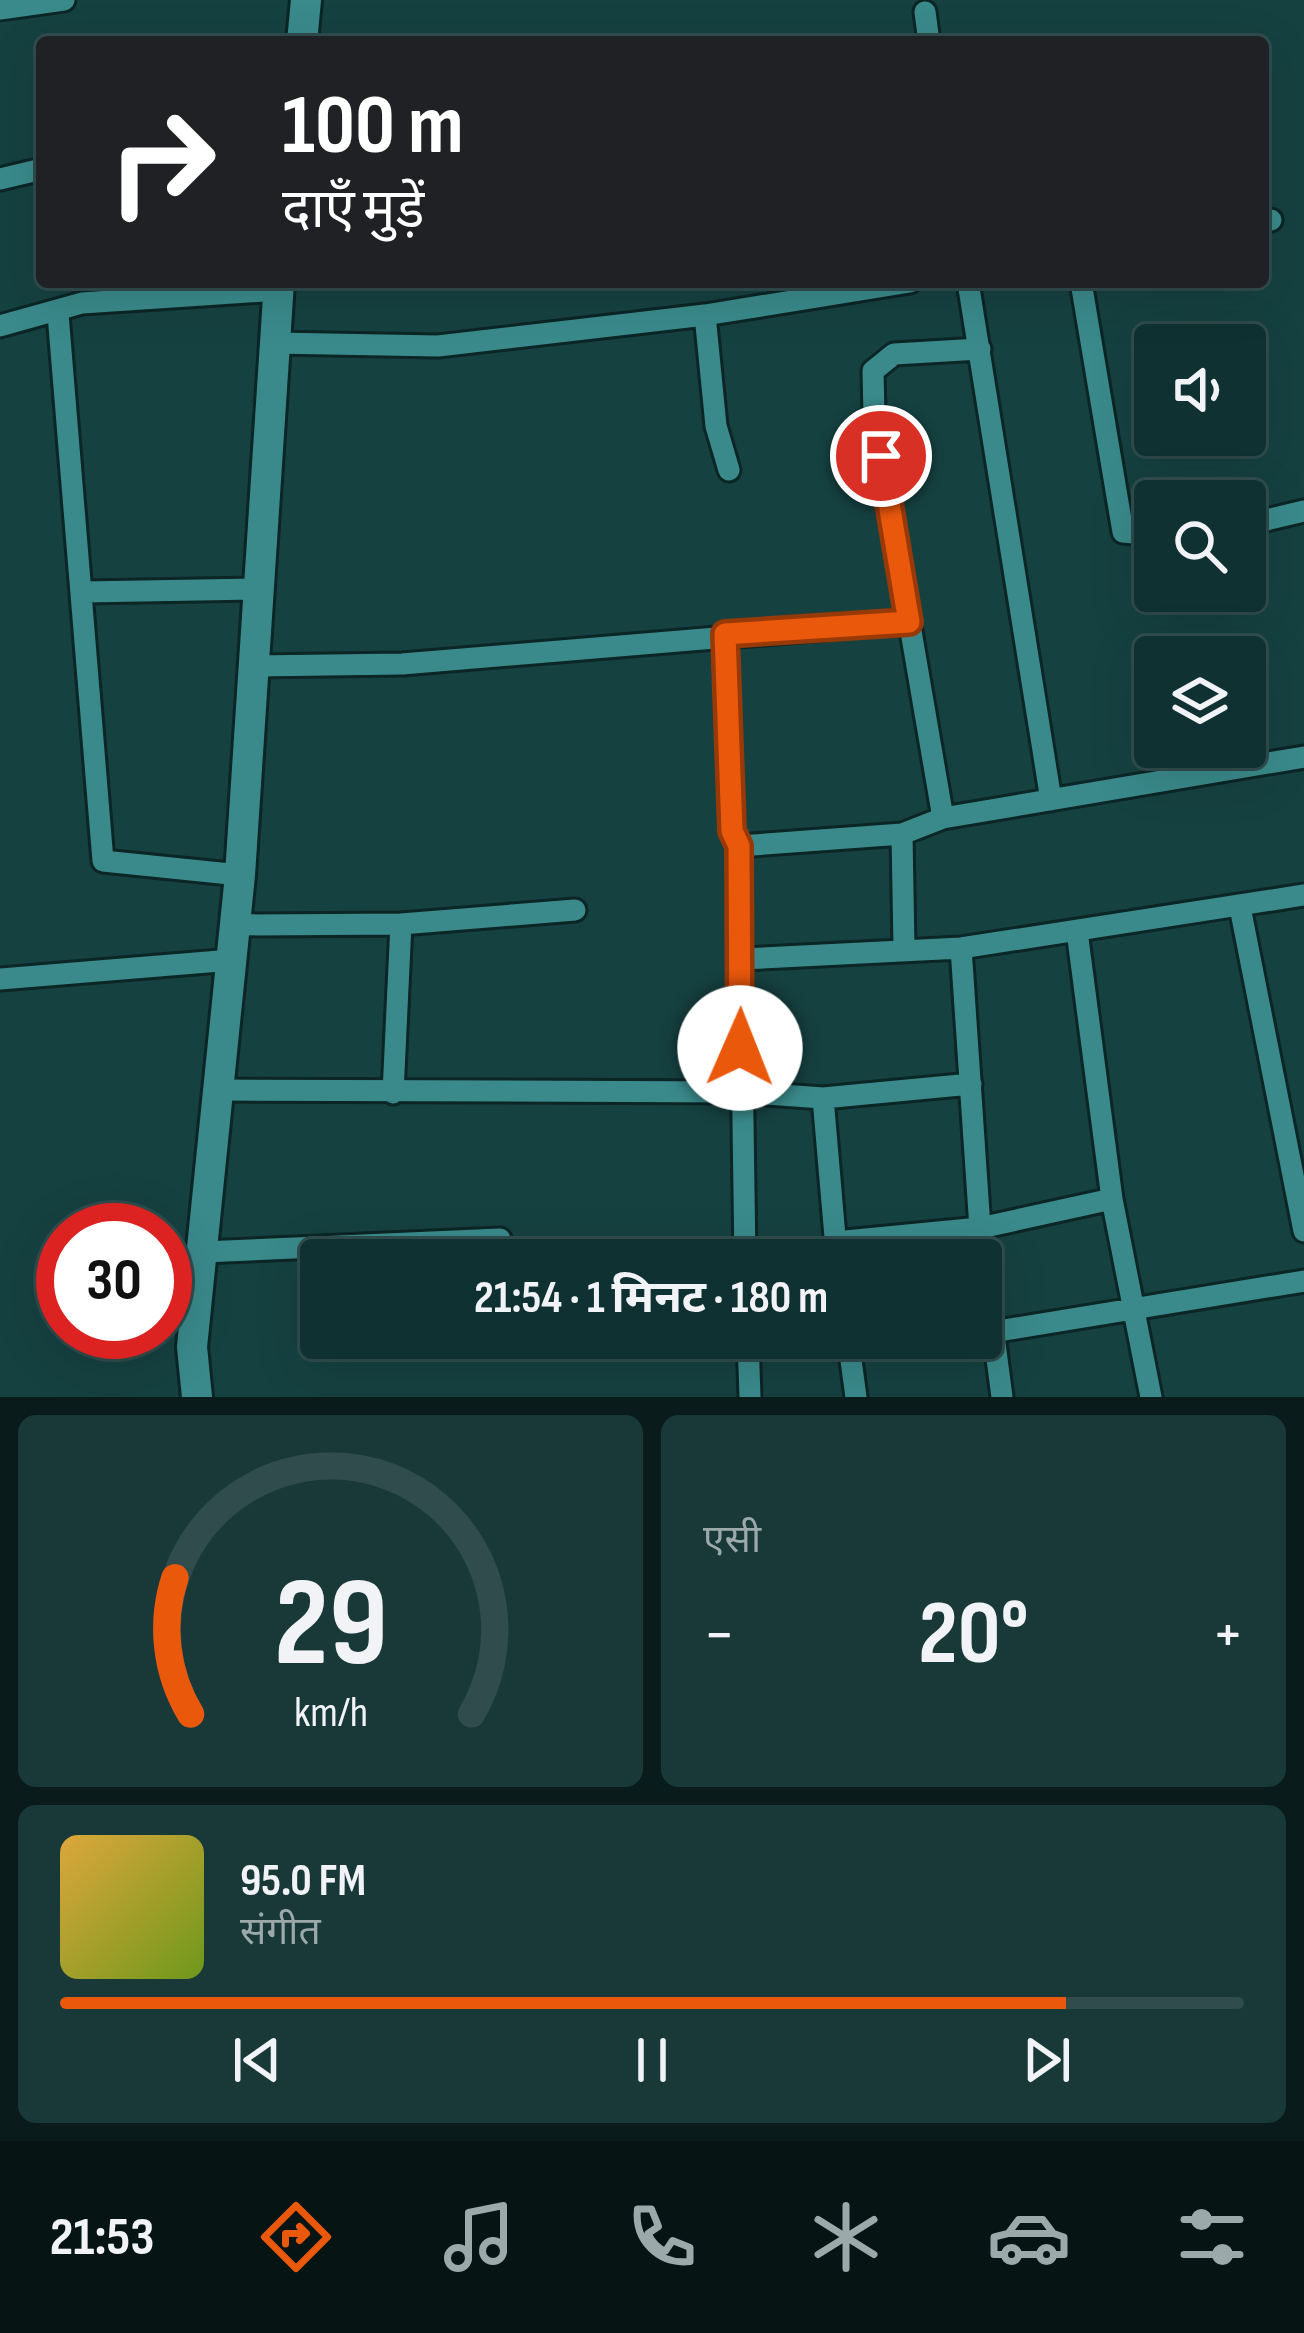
<!DOCTYPE html>
<html lang="hi">
<meta charset="utf-8">
<style>
:root{--surface:#103131;--page:#193939;--text:#f1f3f6;--muted:#9ca9ab;--line:#304c4d;--accent:#ea580c}
body{margin:0;font-family:"Sofia Sans Condensed","Noto Sans Devanagari",sans-serif;background:var(--page);color:var(--text);height:100vh;display:flex;flex-direction:column;font-size:45px;white-space:nowrap}
*{box-sizing:border-box;margin:0}
p{font-size:39px;color:var(--muted)}
.icon{flex:none;width:66px;height:66px;fill:none;stroke:currentColor;stroke-width:2;stroke-linecap:round;stroke-linejoin:round}
.map{position:relative;height:1397px;overflow:hidden}
.drawer{display:flex;flex-direction:column;gap:18px;padding:18px;background:#091b1b;flex:1}
.drawer>*{flex:none}
.hud{position:absolute;left:36px;top:36px;width:1233px;height:252px;border-radius:12px;box-shadow:0 12px 48px #0002,0 0 0 3px var(--line);background:#202124;color:#fff;overflow:hidden}
.tools{position:absolute;left:1134px;top:324px;display:grid;gap:24px}
.tools a{display:grid;place-items:center;width:132px;height:132px;border-radius:12px;background:var(--surface);box-shadow:0 12px 48px #0002,0 0 0 3px var(--line);font-size:60px}
.speed{position:absolute;left:36px;top:1203px;display:flex;gap:24px;font-size:60px;font-weight:700;text-align:center}
.speed>*{display:grid;place-content:center;width:156px;height:156px;border-radius:50%;background:var(--surface);box-shadow:0 12px 48px #0002,0 0 0 3px var(--line);line-height:1}
.speed .limit{border:18px solid #d22;background:#fff;color:#111}
.pin{position:absolute;display:grid;place-items:center;width:102px;height:102px;color:#fff;margin:-51px;border:6px solid #fff;border-radius:50%;box-shadow:0 3px 12px #0007}
.me{position:absolute;width:132px;margin:-66px;rotate:1deg;stroke-linejoin:round;filter:drop-shadow(0 0 9px #0008)}
.turn{display:flex;align-items:center;gap:42px;height:252px;padding:0 48px;font-size:54px}
.turn .icon{width:156px;height:156px;stroke-width:2.5}
.turn b{display:block;font-size:84px;line-height:102px}
.big{font-size:90px;font-weight:700;line-height:1.1}
.drawer .card{flex:1;display:flex;flex-direction:column;justify-content:center;gap:18px;min-width:0;padding:0 42px;border-radius:18px;background:var(--page)}
.drawer .dial{align-items:center;gap:0}
.dial svg{height:312px;overflow:visible;fill:none;stroke:var(--line);stroke-width:7;stroke-linecap:round;text-anchor:middle}
.dial text{fill:var(--text);stroke:none}
.song{display:flex;align-items:center;gap:36px}
.cover{width:144px;height:144px;border-radius:18px;background:linear-gradient(135deg,hsl(40 70% 55%),hsl(80 70% 35%))}
.played{height:12px;border-radius:6px;background:linear-gradient(90deg,var(--accent) 85%,var(--line) 85%)}
.keys{display:flex;justify-content:space-around;direction:ltr}
.heat{display:flex;justify-content:space-between;align-items:center;font-size:66px;direction:ltr}
.drawer .tiles{flex:1;display:grid;gap:18px;grid-template-columns:1fr 1fr}
.card:last-child{grid-column:span 2}
.trip{position:absolute;left:300px;top:1239px;width:702px;height:120px;border-radius:12px;background:var(--surface);box-shadow:0 12px 48px #0002,0 0 0 3px var(--line);font-weight:700;line-height:120px;text-align:center}
.tab-bar{display:flex;height:192px;justify-content:space-around;align-items:center;background:#061414;color:var(--muted)}
.tab-bar .icon{width:84px;height:84px}
.tab-bar .selected{color:var(--accent)}
.tab-bar b{font-size:54px;color:var(--text)}
.map>svg:first-child{display:block}
.lines{fill:none;stroke-linecap:round;stroke-linejoin:round}
.street-casing{stroke:#0c2525;stroke-width:27}
.secondary-casing{stroke:#0c2525;stroke-width:36}
.street{stroke:#3a8a8b;stroke-width:21}
.secondary{stroke:#3a8a8b;stroke-width:30}
.route-casing{stroke:#983908;stroke-width:30}
.route{stroke:#ea580c;stroke-width:21}
</style>
<div class="map">
<svg width="1304" height="1397" viewBox="0 0 1304 1397">
<rect width="100%" height="100%" fill="#164141"/>
<g class="lines">
<!-- street casing -->
<g class="street-casing">
<path id="street" d="M0 9 64 0
M925 12 929 42
M0 179 42 169
M1263 221 1271 220
M968 282 1051 800
M1081 282 1123 532 1155 535
M58 314 103 861 240 875
M705 315 716 426 729 470
M0 326 82 303 279 290
M274 343 438 346 705 315 910 282
M1245 525 1304 511
M84 592 258 589
M725 634 732 831 739 846 745 1260
M253 666 402 664 909 622
M943 818 874 415 873 371 894 354 980 349
M902 834 904 948
M739 846 902 834 943 818 1304 757
M1240 907 1304 1231
M235 925 401 924 575 910
M1077 931 1112 1199 1151 1397
M961 948 980 1228 1002 1397
M742 959 961 948 1304 895
M0 979 232 960
M218 1090 739 1092 823 1098 971 1084
M393 1093 401 924
M823 1098 837 1260
M835 1242 980 1228 1112 1199
M202 1252 500 1239
M992 1332 1304 1281
M748 1338 750 1397
M848 1338 856 1397"/>
</g>
<!-- secondary casing -->
<g class="secondary-casing">
<path id="secondary" d="M302 42 306 0
M197 1397 192 1347 240 875 279 282"/>
</g>
<!-- street -->
<use href="#street" class="street"/>
<!-- secondary -->
<use href="#secondary" class="secondary"/>
</g>
<g class="lines">
<!-- route casing -->
<g class="route-casing">
<path id="route" d="M740 1048 739 846 732 831 725 634 909 622 881 456"/>
</g>
<!-- route -->
<use href="#route" class="route"/>
</g>
</svg>
<div class="tools">
<a><svg class="icon" aria-label="sound" viewBox="0 0 24 24"><path d="M4 9h4l5-4v14l-5-4H4zM17 9q2 3 0 6"/></svg></a>
<a><svg class="icon" aria-label="search" viewBox="0 0 24 24"><circle cx="10" cy="10" r="6"/><path d="M15 15l6 6"/></svg></a>
<a><svg class="icon" aria-label="layers" viewBox="0 0 24 24"><path d="M12 4l9 5-9 5-9-5zM3 14l9 5 9-5"/></svg></a>
</div>
<div class="speed"><div class="limit">30</div></div>
<div class="pin" style="left:881px;top:456px;background:#d93025"><svg class="icon" aria-label="arrive" viewBox="0 0 24 24"><path d="M6 21V4h12l-3 4 3 4H6"/></svg></div>
<svg class="me" style="left:740px;top:1048px" viewBox="-20 -20 40 40"><circle r="19" fill="#fff"/><path d="M0-13L10 11 0 6-10 11z" fill="#ea580c"/></svg>
<div class="trip">21:54 · 1 मिनट · 180 m</div>
<div class="hud">
<div class="turn"><svg class="icon" aria-label="right" viewBox="0 0 24 24"><path d="M7 20v-9h11M14 6l5 5-5 5"/></svg><div><b>100 m</b>दाएँ मुड़ें</div></div>
</div>
</div>
<section class="drawer">
<div class="tiles">
<div class="card dial"><svg viewBox="0 0 100 80">
<path d="M14 69A42 42 0 1 1 86 69"/>
<path d="M14 69A42 42 0 0 1 10 34" stroke="#ea580c"/>
<text x="50" y="56" font-size="32" font-weight="700">29</text>
<text x="50" y="72" font-size="11">km/h</text>
</svg></div>
<div class="card"><p>एसी</p>
<div class="heat"><a>−</a><b class="big">20°</b><a>+</a></div>
</div>
<div class="card">
<div class="song"><i class="cover"></i><div><b>95.0 FM</b><p>संगीत</p></div></div>
<div class="played"></div>
<div class="keys"><svg class="icon" aria-label="previous" viewBox="0 0 24 24"><path d="M18 5L8 12l10 7zM5 5v14"/></svg><svg class="icon" aria-label="pause" viewBox="0 0 24 24"><path d="M8 5v14M16 5v14"/></svg><svg class="icon" aria-label="next" viewBox="0 0 24 24"><path d="M6 5l10 7-10 7zM19 5v14"/></svg></div>
</div>
</div>
</section>
<nav class="tab-bar">
<b>21:53</b>
<svg class="icon selected" aria-label="directions" viewBox="0 0 24 24"><path d="M12 3l9 9-9 9-9-9zM9 14v-3h6M13 9l2 2-2 2"/></svg>
<svg class="icon" aria-label="music" viewBox="0 0 24 24"><path d="M9 18V5l10-2v13"/><circle cx="6" cy="18" r="3"/><circle cx="16" cy="16" r="3"/></svg>
<svg class="icon" aria-label="phone" viewBox="0 0 24 24"><path d="M5 4h4l2 5-3 2q2 4 5 5l2-3 5 2v4C11 20 4 13 5 4z"/></svg>
<svg class="icon" aria-label="climate" viewBox="0 0 24 24"><path d="M12 3v18M4 7l16 10M4 17L20 7"/></svg>
<svg class="icon" aria-label="car" viewBox="0 0 24 24"><path d="M5 17H2v-5l4-1 3-4h7l3 4 3 1v5h-3M9 17h6M6 11h13"/><circle cx="7" cy="17" r="2"/><circle cx="17" cy="17" r="2"/></svg>
<svg class="icon" aria-label="filters" viewBox="0 0 24 24"><path d="M4 7h16M4 17h16"/><circle cx="9" cy="7" r="2"/><circle cx="15" cy="17" r="2"/></svg>
</nav>
